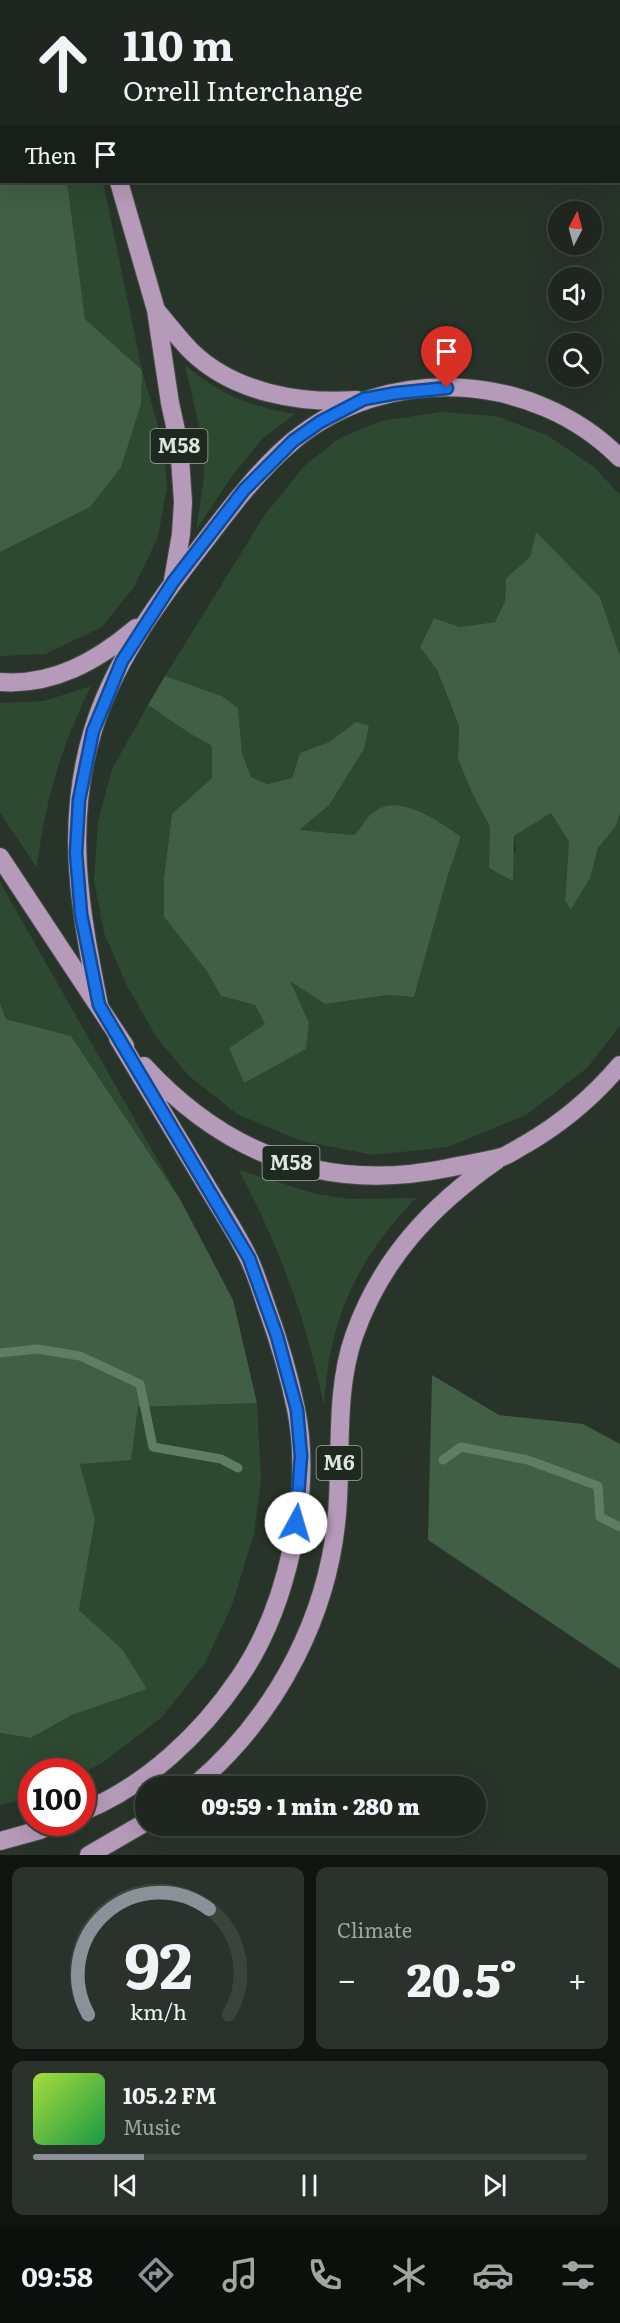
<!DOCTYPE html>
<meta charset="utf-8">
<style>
:root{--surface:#1e261f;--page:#2b322c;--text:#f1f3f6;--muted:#a1a5a4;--line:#3c433d;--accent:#8c9099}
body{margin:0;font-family:Literata,serif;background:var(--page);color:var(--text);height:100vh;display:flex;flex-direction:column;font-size:22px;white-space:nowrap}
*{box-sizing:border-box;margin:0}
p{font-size:20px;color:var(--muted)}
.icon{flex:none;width:33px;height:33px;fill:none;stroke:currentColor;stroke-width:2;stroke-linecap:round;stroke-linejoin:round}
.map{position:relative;height:1855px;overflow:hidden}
.sheet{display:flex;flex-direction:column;gap:12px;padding:12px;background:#101511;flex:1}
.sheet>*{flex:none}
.banner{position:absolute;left:0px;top:0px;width:621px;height:183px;box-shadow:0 6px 24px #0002,0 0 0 2px var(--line);background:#1e261f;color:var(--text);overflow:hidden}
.needle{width:39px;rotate:6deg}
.tools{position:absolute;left:548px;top:201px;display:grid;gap:12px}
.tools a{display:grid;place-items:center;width:54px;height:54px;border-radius:50%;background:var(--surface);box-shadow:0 6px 24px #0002,0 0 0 2px var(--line);font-size:30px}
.speed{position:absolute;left:18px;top:1758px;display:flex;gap:12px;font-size:30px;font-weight:700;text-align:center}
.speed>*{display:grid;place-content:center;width:78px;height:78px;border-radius:50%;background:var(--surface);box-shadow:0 6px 24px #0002,0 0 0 2px var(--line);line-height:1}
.speed .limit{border:9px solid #d22;background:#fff;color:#111}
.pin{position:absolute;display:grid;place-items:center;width:51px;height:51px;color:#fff;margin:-62px -26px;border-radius:50% 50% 50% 0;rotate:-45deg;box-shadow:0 0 6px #0007}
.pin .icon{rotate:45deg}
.me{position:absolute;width:66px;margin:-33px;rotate:6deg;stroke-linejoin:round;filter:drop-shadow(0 0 4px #0008)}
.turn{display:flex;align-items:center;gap:21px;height:126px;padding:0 24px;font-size:27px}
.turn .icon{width:78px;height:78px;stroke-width:2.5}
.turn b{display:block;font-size:42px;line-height:51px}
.then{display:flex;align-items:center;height:57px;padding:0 24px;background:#0003;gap:12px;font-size:22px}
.big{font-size:45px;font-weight:800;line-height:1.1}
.sheet .widget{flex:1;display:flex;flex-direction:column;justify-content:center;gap:9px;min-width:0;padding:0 21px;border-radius:12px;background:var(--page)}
.sheet .dial{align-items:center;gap:0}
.dial svg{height:156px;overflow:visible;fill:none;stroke:var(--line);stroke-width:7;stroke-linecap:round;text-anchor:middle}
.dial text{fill:var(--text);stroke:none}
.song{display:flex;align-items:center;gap:18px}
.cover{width:72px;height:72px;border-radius:9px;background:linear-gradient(135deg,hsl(80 70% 55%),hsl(140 70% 35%))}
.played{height:6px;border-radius:3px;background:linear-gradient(90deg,var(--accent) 20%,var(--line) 20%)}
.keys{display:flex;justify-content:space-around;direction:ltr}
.heat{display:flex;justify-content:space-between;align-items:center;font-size:33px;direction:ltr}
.sheet .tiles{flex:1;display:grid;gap:12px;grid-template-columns:1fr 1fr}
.widget:last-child{grid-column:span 2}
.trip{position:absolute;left:135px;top:1776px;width:351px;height:60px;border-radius:30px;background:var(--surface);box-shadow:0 6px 24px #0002,0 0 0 2px var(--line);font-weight:800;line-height:60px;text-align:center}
.menu{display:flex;height:96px;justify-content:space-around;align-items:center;background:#0c0f0c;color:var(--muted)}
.menu .icon{width:42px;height:42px}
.menu .selected{color:var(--accent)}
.menu b{font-size:27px;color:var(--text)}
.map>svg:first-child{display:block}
.green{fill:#2d4931}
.forest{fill:#415f45}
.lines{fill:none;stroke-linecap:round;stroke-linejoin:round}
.stream{stroke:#5e7d62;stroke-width:9}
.street-casing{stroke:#454f46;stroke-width:16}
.highway-casing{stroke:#454f46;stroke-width:20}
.street{stroke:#685d6a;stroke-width:15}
.highway{stroke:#b69ab9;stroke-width:18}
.route-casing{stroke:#114b97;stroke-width:15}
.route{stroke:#1a73e8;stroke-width:10}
.labels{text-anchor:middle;stroke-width:6;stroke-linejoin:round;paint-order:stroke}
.shield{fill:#1e2920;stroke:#a4ada5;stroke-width:1.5}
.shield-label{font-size:20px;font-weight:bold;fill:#dee5de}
</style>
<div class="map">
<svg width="620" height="1855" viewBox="0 0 620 1855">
<rect width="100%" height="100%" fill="#283329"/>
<!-- green -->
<path class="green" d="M64 182H103L142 370 163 443 167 487 158 537 134 587 102 627 45 654 0 656V552L90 507 142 370 85 319Z
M185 365C219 394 250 407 295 414L262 439 232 476 196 530 204 478V447Z
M441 412 496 416 547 435 594 467 620 495V656L600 597 536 533 530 557 506 578 505 601 495 622 460 627 434 618 420 647 437 670 459 727 458 759 472 793 490 827 491 845 516 853 514 836 551 813 569 842 565 901 590 878 598 848 616 826 620 813V1026L587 1068 526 1115 448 1147 374 1155 301 1141 237 1114 189 1076 157 1038 128 988 104 933 94 880 98 822 112 769 148 705 189 733 212 746V778L172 815 164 878V917L206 970 221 996 255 1005 265 1024 229 1048 244 1082 306 1049 308 1023 289 980 325 1004 388 995 414 997 447 878 461 837 374 812 356 835 298 830 356 722 329 742 300 753 292 778 268 784 251 777 242 753 238 708 222 696 165 676 264 516 305 465 340 438 381 421Z
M91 686C61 747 45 801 37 868L0 813V703L44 701Z
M0 882 181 1201 71 1036 6 1019 0 1003Z
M239 1170 316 1194 350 1199 416 1198C356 1260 329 1320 324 1406 306 1318 280 1249 239 1170Z
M257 1403 261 1480 254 1534 232 1605 205 1663 162 1717 102 1763 83 1773 32 1772 31 1798 0 1805V1733L31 1738 72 1715 146 1689 122 1649 79 1610 95 1520 80 1463 137 1407Z"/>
<!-- forest -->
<path class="forest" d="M0 0 37 1 2 2V182H67L85 319 142 370 141 404 121 467 90 507 0 552Z
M536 532 600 597 620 656V813L616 826 598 848 590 878 571 909 565 901 569 842 551 813 514 836 513 881 489 868 490 827 472 793 458 759 459 726 437 670 420 647 434 618 460 627 495 622 505 601 506 578 530 557Z
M165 676 222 696 238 708 242 753 251 777 268 784 292 778 300 753 329 742 356 722 369 726 364 749 329 805 299 830 355 835C361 828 366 818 373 813 398 791 439 822 461 837L447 878 414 997 388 995 325 1004 290 981 309 1023 306 1049 244 1083 229 1048 265 1024 255 1005 221 996 206 970 164 917V878L172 814 212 778V746L189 733 148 705Z
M0 1003 6 1019 71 1036 181 1201 233 1300 257 1403 138 1407 131 1460 80 1464 95 1520 79 1610 122 1649 147 1689 72 1715 31 1738 0 1733Z
M432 1375 499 1415 583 1424 620 1444V1669L428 1540Z"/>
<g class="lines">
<!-- stream -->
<path class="stream" d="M0 1353 37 1349 80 1356 140 1384 153 1447 221 1459 238 1468
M443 1460 461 1447 528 1460 598 1486 600 1517 620 1527"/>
<!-- street casing -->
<g class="street-casing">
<path id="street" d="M319 0 327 2
M520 0V2"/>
</g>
<!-- highway casing -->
<g class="highway-casing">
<path id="highway" d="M80 0V2
M119 182 156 310 170 403 179 444 183 502 181 534 173 580
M156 310C168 324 179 339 192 352 235 393 300 404 357 400
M0 682C53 686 97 661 136 628
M0 857 125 1046
M99 1005C80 910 64 825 93 730 113 665 154 607 195 554 225 515 255 473 293 441 387 363 534 371 620 458
M144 1066C227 1156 327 1193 448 1168 466 1164 484 1162 502 1157 510 1154 518 1148 526 1144 562 1123 593 1097 620 1065
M194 1786C278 1715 333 1610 338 1499 341 1446 336 1387 354 1336 381 1259 431 1206 497 1160
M82 1812C146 1786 201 1734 239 1678 287 1608 313 1493 296 1409 289 1375 279 1341 267 1308 261 1291 256 1273 248 1257 236 1232 219 1207 205 1183 176 1135 147 1086 118 1038
M0 1841 40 1830 59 1822
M89 1855 146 1822"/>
</g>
<!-- street -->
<use href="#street" class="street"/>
<!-- highway -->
<use href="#highway" class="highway"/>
</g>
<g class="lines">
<!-- route casing -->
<g class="route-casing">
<path id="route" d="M296 1523 301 1456 297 1410 277 1336 249 1258 99 1005 81 914 76 853 79 800 93 731 122 661 173 582 244 490 293 441 320 422 364 399 397 393 447 388"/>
</g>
<!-- route -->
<use href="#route" class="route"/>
</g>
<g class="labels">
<!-- shield labels -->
<g class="shield">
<rect x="150.5" y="429" width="57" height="34" rx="4.5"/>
<rect x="262.5" y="1146" width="57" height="34" rx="4.5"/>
<rect x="316.5" y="1446" width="45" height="34" rx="4.5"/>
</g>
<g class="shield-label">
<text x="179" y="453">M58</text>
<text x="291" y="1170">M58</text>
<text x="339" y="1470">M6</text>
</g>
</g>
</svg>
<div class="tools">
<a><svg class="needle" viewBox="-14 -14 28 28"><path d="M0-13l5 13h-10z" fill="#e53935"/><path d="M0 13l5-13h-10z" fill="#a1a5a4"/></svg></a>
<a><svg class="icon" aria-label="sound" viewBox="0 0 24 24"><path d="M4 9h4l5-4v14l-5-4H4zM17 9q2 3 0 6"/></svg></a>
<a><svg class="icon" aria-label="search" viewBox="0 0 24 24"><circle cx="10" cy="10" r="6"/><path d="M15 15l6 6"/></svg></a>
</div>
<div class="speed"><div class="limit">100</div></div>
<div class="pin" style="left:447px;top:388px;background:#d93025"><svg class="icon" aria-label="arrive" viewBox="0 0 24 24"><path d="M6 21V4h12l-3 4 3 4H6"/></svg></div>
<svg class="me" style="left:296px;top:1523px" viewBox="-20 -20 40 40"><circle r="19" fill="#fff"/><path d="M0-13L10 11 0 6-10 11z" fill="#1a73e8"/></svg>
<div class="trip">09:59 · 1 min · 280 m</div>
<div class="banner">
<div class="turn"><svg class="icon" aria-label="ahead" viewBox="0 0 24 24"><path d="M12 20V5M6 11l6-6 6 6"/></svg><div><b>110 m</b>Orrell Interchange</div></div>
<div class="then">Then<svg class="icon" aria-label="arrive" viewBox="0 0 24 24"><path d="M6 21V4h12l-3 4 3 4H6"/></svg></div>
</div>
</div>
<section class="sheet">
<div class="tiles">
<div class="widget dial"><svg viewBox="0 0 100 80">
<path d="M14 69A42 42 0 1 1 86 69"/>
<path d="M14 69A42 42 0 0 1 76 15" stroke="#8c9099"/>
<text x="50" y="56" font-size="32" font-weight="700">92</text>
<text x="50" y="72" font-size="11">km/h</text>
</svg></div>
<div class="widget"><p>Climate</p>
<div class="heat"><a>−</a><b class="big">20.5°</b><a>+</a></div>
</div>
<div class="widget">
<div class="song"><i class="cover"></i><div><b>105.2 FM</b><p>Music</p></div></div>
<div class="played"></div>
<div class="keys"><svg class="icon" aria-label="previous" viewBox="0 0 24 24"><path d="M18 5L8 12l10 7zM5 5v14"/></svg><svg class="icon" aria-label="pause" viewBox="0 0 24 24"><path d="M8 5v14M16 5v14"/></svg><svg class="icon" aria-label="next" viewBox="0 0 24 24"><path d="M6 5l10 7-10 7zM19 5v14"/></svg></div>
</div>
</div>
</section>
<nav class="menu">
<b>09:58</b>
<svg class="icon selected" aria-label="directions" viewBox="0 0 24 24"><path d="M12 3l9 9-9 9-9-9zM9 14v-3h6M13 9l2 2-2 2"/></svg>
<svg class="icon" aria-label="music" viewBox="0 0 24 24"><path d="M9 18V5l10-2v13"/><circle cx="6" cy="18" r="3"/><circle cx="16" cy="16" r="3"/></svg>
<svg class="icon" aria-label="phone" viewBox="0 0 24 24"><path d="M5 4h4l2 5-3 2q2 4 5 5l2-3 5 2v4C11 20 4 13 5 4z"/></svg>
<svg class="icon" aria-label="climate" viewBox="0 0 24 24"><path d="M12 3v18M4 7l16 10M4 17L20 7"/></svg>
<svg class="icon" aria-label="car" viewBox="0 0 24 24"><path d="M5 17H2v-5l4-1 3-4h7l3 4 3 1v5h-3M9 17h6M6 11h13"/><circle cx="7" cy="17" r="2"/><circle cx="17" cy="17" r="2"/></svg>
<svg class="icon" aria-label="filters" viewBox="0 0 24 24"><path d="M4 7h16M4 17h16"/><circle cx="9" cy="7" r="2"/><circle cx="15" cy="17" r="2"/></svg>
</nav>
